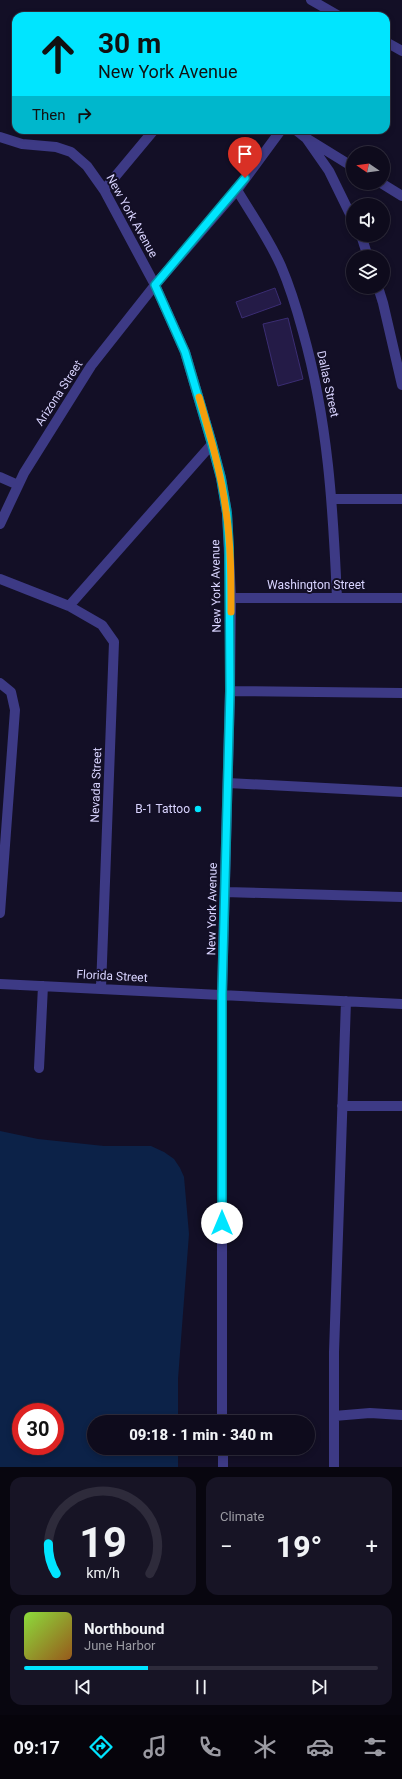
<!DOCTYPE html>
<meta charset="utf-8">
<style>
:root{--surface:#0e0b1c;--page:#171425;--text:#f1f3f6;--muted:#9b9ba3;--line:#2e2b3b;--accent:#00e5ff}
body{margin:0;font-family:Roboto,sans-serif;background:var(--page);color:var(--text);height:100vh;display:flex;flex-direction:column;font-size:15px;white-space:nowrap}
*{box-sizing:border-box;margin:0}
p{font-size:13px;color:var(--muted)}
.icon{flex:none;width:22px;height:22px;fill:none;stroke:currentColor;stroke-width:2;stroke-linecap:round;stroke-linejoin:round}
.map{position:relative;height:1467px;overflow:hidden}
.panel{display:flex;flex-direction:column;gap:10px;padding:10px;background:#08060f;flex:1}
.panel>*{flex:none}
.hud{position:absolute;left:12px;top:12px;width:378px;height:122px;border-radius:12px;box-shadow:0 2px 6px #0003,0 0 0 1px var(--line);background:#00e5ff;color:#111;overflow:hidden}
.needle{width:26px;rotate:283deg}
.tools{position:absolute;left:346px;top:146px;display:grid;gap:8px}
.tools a{display:grid;place-items:center;width:44px;height:44px;border-radius:50%;background:var(--surface);box-shadow:0 2px 6px #0003,0 0 0 1px var(--line);font-size:20px}
.speed{position:absolute;left:12px;top:1403px;display:flex;gap:8px;font-size:20px;font-weight:700;text-align:center}
.speed>*{display:grid;place-content:center;width:52px;height:52px;border-radius:50%;background:var(--surface);box-shadow:0 2px 6px #0003,0 0 0 1px var(--line);line-height:1}
.speed .limit{border:6px solid #d22;background:#fff;color:#111}
.pin{position:absolute;display:grid;place-items:center;width:34px;height:34px;color:#fff;margin:-41px -17px;border-radius:50% 50% 50% 0;rotate:-45deg;box-shadow:0 0 4px #0007}
.pin .icon{rotate:45deg}
.me{position:absolute;width:44px;margin:-22px;rotate:0deg;stroke-linejoin:round;filter:drop-shadow(0 0 3px #0008)}
.turn{display:flex;align-items:center;gap:14px;height:84px;padding:0 20px;font-size:18px}
.turn .icon{width:52px;height:52px;stroke-width:2.5}
.turn b{display:block;font-size:28px;line-height:34px}
.then{display:flex;align-items:center;height:38px;padding:0 20px;background:#0003;gap:8px;font-size:15px}
.big{font-size:30px;font-weight:800;line-height:1.1}
.panel .tile{flex:1;display:flex;flex-direction:column;justify-content:center;gap:6px;min-width:0;padding:0 14px;border-radius:12px;background:var(--page)}
.panel .dial{align-items:center;gap:0}
.dial svg{height:104px;overflow:visible;fill:none;stroke:var(--line);stroke-width:7;stroke-linecap:round;text-anchor:middle}
.dial text{fill:var(--text);stroke:none}
.song{display:flex;align-items:center;gap:12px}
.cover{width:48px;height:48px;border-radius:6px;background:linear-gradient(135deg,hsl(90 70% 55%),hsl(30 70% 35%))}
.played{height:4px;border-radius:2px;background:linear-gradient(90deg,var(--accent) 35%,var(--line) 35%)}
.keys{display:flex;justify-content:space-around;direction:ltr}
.heat{display:flex;justify-content:space-between;align-items:center;font-size:22px;direction:ltr}
.panel .tiles{flex:1;display:grid;gap:10px;grid-template-columns:1fr 1fr}
.tile:last-child{grid-column:span 2}
.trip{position:absolute;left:87px;top:1415px;width:228px;height:40px;border-radius:20px;background:var(--surface);box-shadow:0 2px 6px #0003,0 0 0 1px var(--line);font-weight:800;line-height:40px;text-align:center}
.dock{display:flex;height:64px;justify-content:space-around;align-items:center;background:#06040b;color:var(--muted)}
.dock .icon{width:28px;height:28px}
.dock .current{color:var(--accent)}
.dock b{font-size:18px;color:var(--text)}
.map>svg:first-child{display:block}
.water{fill:#0c2248;fill-rule:evenodd}
.building{fill:#241b47;stroke:#3b2d73}
.lines{fill:none;stroke-linecap:round;stroke-linejoin:round}
.minor{stroke:#3d3a85;stroke-width:10}
.route-casing{stroke:#0095a6;stroke-width:10}
.route{stroke:#00e5ff;stroke-width:7}
.slow{stroke:#f59e0b;stroke-width:7}
.poi-dot{fill:#00e5ff;stroke:#130f26;stroke-width:1.5}
.labels{text-anchor:middle;stroke-width:4;stroke-linejoin:round;paint-order:stroke}
.street-label{font-size:12px;fill:#d9d4ff;stroke:#130f26}
.poi-label{font-size:12px;fill:#d9d4ff;stroke:#130f26;text-anchor:end}
</style>
<div class="map">
<svg width="402" height="1467" viewBox="0 0 402 1467">
<rect width="100%" height="100%" fill="#130f26"/>
<!-- water -->
<path class="water" d="M0 1131 38 1139 104 1146H151L164 1152 174 1159 180 1168 184 1177 189 1234 178 1379V1422H94V1448H178V1467H0ZM21 1412H55V1446H21Z"/>
<!-- building -->
<path class="building" d="M275 288 281 304 242 318 236 302Z
M288 318 303 379 278 386 263 324Z"/>
<g class="lines">
<!-- minor -->
<path class="minor" d="M311 0 339 16
M386 42 402 51
M296 130 306 138 353 167
M0 137 22 144 56 147 71 152 87 166 104 190 155 285 185 352 212 444 221 478 227 513 231 598 230 691 222 995V1422
M306 138 329 171 353 220
M381 183 402 196
M104 190 154 130
M237 190C252 215 269 239 281 266 290 287 297 310 303 332 328 421 333 507 337 598
M361 235 368 257
M378 287 383 303 402 385
M0 477 18 485
M332 499H402
M0 524 24 473 91 366 155 285 237 190 281 130
M0 579 69 606 102 625 114 642 101 988
M231 598H402
M69 606 212 444
M0 683 11 692 15 710 0 913
M230 691 402 693
M228 783 402 792
M225 892 402 897
M0 984 402 1004
M39 1068 43 986
M342 1106H402
M334 1416 370 1413 402 1415
M223 1448V1467
M334 1467V1352L346 1001"/>
</g>
<g class="lines">
<!-- route casing -->
<g class="route-casing">
<path id="route" d="M222 1223V995L230 691 229 548 227 513 221 478 212 444 185 352 155 285 245 178"/>
</g>
<!-- route -->
<use href="#route" class="route"/>
<!-- slow -->
<path class="slow" d="M199 397C210 435 221 472 226 511 231 544 231 579 231 612"/>
</g>
<!-- markers -->
<circle class="poi-dot" cx="198" cy="809" r="4"/>
<g class="labels">
<!-- street labels -->
<g class="street-label">
<text transform="translate(132 216) rotate(61)" y="4">New York Avenue</text>
<text transform="translate(328 384) rotate(78)" y="4">Dallas Street</text>
<text transform="translate(59 393) rotate(-57)" y="4">Arizona Street</text>
<text x="316" y="589">Washington Street</text>
<text transform="translate(216 586) rotate(-91)" y="4">New York Avenue</text>
<text transform="translate(96 785) rotate(-88)" y="4">Nevada Street</text>
<text transform="translate(212 909) rotate(-89)" y="4">New York Avenue</text>
<text transform="translate(112 976) rotate(3)" y="4">Florida Street</text>
</g>
<!-- poi labels -->
<g class="poi-label">
<text x="190" y="813">B-1 Tattoo</text>
</g>
</g>
</svg>
<div class="tools">
<a><svg class="needle" viewBox="-14 -14 28 28"><path d="M0-13l5 13h-10z" fill="#e53935"/><path d="M0 13l5-13h-10z" fill="#9b9ba3"/></svg></a>
<a><svg class="icon" aria-label="sound" viewBox="0 0 24 24"><path d="M4 9h4l5-4v14l-5-4H4zM17 9q2 3 0 6"/></svg></a>
<a><svg class="icon" aria-label="layers" viewBox="0 0 24 24"><path d="M12 4l9 5-9 5-9-5zM3 14l9 5 9-5"/></svg></a>
</div>
<div class="speed"><div class="limit">30</div></div>
<div class="pin" style="left:245px;top:178px;background:#d93025"><svg class="icon" aria-label="arrive" viewBox="0 0 24 24"><path d="M6 21V4h12l-3 4 3 4H6"/></svg></div>
<svg class="me" style="left:222px;top:1223px" viewBox="-20 -20 40 40"><circle r="19" fill="#fff"/><path d="M0-13L10 11 0 6-10 11z" fill="#00e5ff"/></svg>
<div class="trip">09:18 · 1 min · 340 m</div>
<div class="hud">
<div class="turn"><svg class="icon" aria-label="ahead" viewBox="0 0 24 24"><path d="M12 20V5M6 11l6-6 6 6"/></svg><div><b>30 m</b>New York Avenue</div></div>
<div class="then">Then<svg class="icon" aria-label="right" viewBox="0 0 24 24"><path d="M7 20v-9h11M14 6l5 5-5 5"/></svg></div>
</div>
</div>
<section class="panel">
<div class="tiles">
<div class="tile dial"><svg viewBox="0 0 100 80">
<path d="M14 69A42 42 0 1 1 86 69"/>
<path d="M14 69A42 42 0 0 1 8 46" stroke="#00e5ff"/>
<text x="50" y="56" font-size="32" font-weight="700">19</text>
<text x="50" y="72" font-size="11">km/h</text>
</svg></div>
<div class="tile"><p>Climate</p>
<div class="heat"><a>−</a><b class="big">19°</b><a>+</a></div>
</div>
<div class="tile">
<div class="song"><i class="cover"></i><div><b>Northbound</b><p>June Harbor</p></div></div>
<div class="played"></div>
<div class="keys"><svg class="icon" aria-label="previous" viewBox="0 0 24 24"><path d="M18 5L8 12l10 7zM5 5v14"/></svg><svg class="icon" aria-label="pause" viewBox="0 0 24 24"><path d="M8 5v14M16 5v14"/></svg><svg class="icon" aria-label="next" viewBox="0 0 24 24"><path d="M6 5l10 7-10 7zM19 5v14"/></svg></div>
</div>
</div>
</section>
<nav class="dock">
<b>09:17</b>
<svg class="icon current" aria-label="directions" viewBox="0 0 24 24"><path d="M12 3l9 9-9 9-9-9zM9 14v-3h6M13 9l2 2-2 2"/></svg>
<svg class="icon" aria-label="music" viewBox="0 0 24 24"><path d="M9 18V5l10-2v13"/><circle cx="6" cy="18" r="3"/><circle cx="16" cy="16" r="3"/></svg>
<svg class="icon" aria-label="phone" viewBox="0 0 24 24"><path d="M5 4h4l2 5-3 2q2 4 5 5l2-3 5 2v4C11 20 4 13 5 4z"/></svg>
<svg class="icon" aria-label="climate" viewBox="0 0 24 24"><path d="M12 3v18M4 7l16 10M4 17L20 7"/></svg>
<svg class="icon" aria-label="car" viewBox="0 0 24 24"><path d="M5 17H2v-5l4-1 3-4h7l3 4 3 1v5h-3M9 17h6M6 11h13"/><circle cx="7" cy="17" r="2"/><circle cx="17" cy="17" r="2"/></svg>
<svg class="icon" aria-label="filters" viewBox="0 0 24 24"><path d="M4 7h16M4 17h16"/><circle cx="9" cy="7" r="2"/><circle cx="15" cy="17" r="2"/></svg>
</nav>
